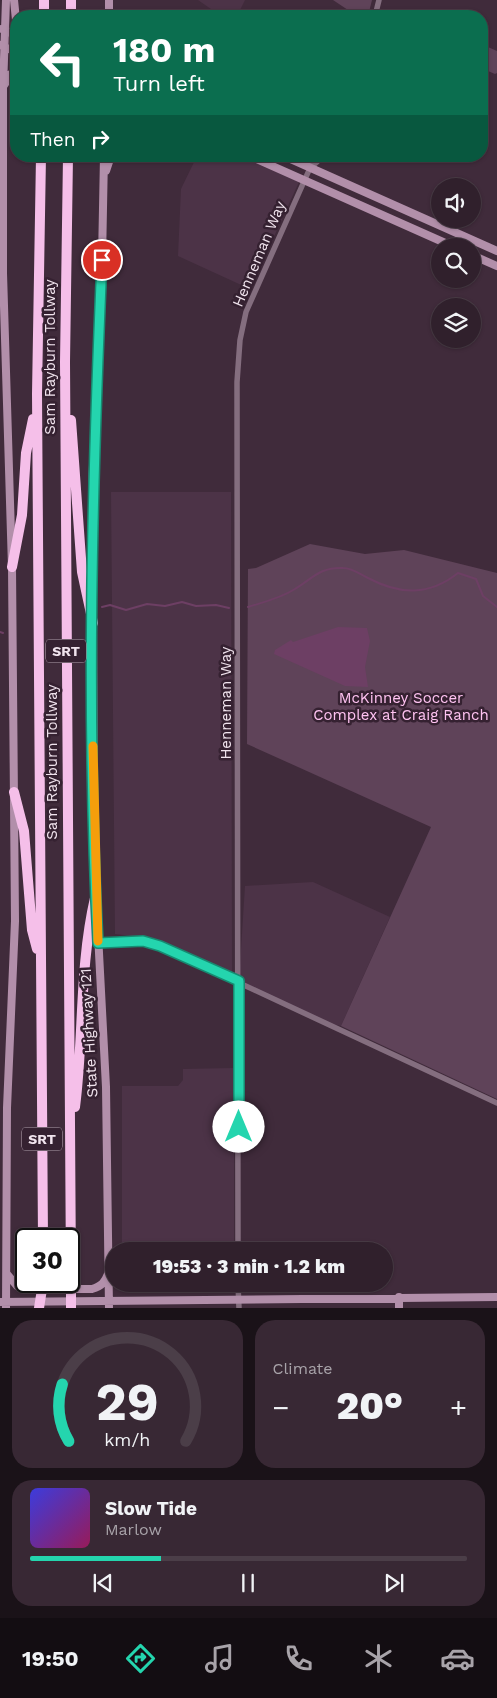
<!DOCTYPE html>
<meta charset="utf-8">
<style>
:root{--surface:#30202c;--page:#382834;--text:#f1f3f6;--muted:#a8a3a9;--line:#4b3e48;--accent:#24d5ae}
body{margin:0;font-family:"Work Sans",sans-serif;background:var(--page);color:var(--text);height:100vh;display:flex;flex-direction:column;font-size:19px;white-space:nowrap}
*{box-sizing:border-box;margin:0}
p{font-size:16px;color:var(--muted)}
.icon{flex:none;width:28px;height:28px;fill:none;stroke:currentColor;stroke-width:2;stroke-linecap:round;stroke-linejoin:round}
.map{position:relative;height:1308px;overflow:hidden}
.panel{display:flex;flex-direction:column;gap:12px;padding:12px;background:#1a1218;flex:1}
.panel>*{flex:none}
.top-card{position:absolute;left:10px;top:10px;width:478px;height:152px;border-radius:20px;box-shadow:0 1px 4px #0004,0 0 0 1px var(--line);background:#0b6e4f;color:#fff;overflow:hidden}
.fabs{position:absolute;left:431px;top:178px;display:grid;gap:10px}
.fabs a{display:grid;place-items:center;width:50px;height:50px;border-radius:50%;background:var(--surface);box-shadow:0 1px 4px #0004,0 0 0 1px var(--line);font-size:25px}
.speed{position:absolute;left:15px;top:1228px;display:flex;gap:10px;font-size:25px;font-weight:700;text-align:center}
.speed>*{display:grid;place-content:center;width:65px;height:65px;border-radius:50%;background:var(--surface);box-shadow:0 1px 4px #0004,0 0 0 1px var(--line);line-height:1}
.speed .limit{border:2px solid #111;border-radius:8px;background:#fff;color:#111}
.pin{position:absolute;display:grid;place-items:center;width:42px;height:42px;color:#fff;margin:-21px;border:2px solid #fff;border-radius:50%;box-shadow:0 1px 5px #0007}
.me{position:absolute;width:55px;margin:-28px;rotate:0deg;stroke-linejoin:round;filter:drop-shadow(0 0 4px #0008)}
.turn{display:flex;align-items:center;gap:18px;height:105px;padding:0 20px;font-size:22px}
.turn .icon{width:65px;height:65px;stroke-width:2.5}
.turn b{display:block;font-size:35px;line-height:42px}
.then{display:flex;align-items:center;height:48px;padding:0 20px;background:#0003;gap:10px;font-size:19px}
.big{font-size:38px;font-weight:800;line-height:1.1}
.panel .card{flex:1;display:flex;flex-direction:column;justify-content:center;gap:8px;min-width:0;padding:0 18px;border-radius:20px;background:var(--page)}
.panel .dial{align-items:center;gap:0}
.dial svg{height:130px;overflow:visible;fill:none;stroke:var(--line);stroke-width:7;stroke-linecap:round;text-anchor:middle}
.dial text{fill:var(--text);stroke:none}
.song{display:flex;align-items:center;gap:15px}
.cover{width:60px;height:60px;border-radius:8px;background:linear-gradient(135deg,hsl(240 70% 55%),hsl(330 70% 35%))}
.played{height:5px;border-radius:2px;background:linear-gradient(90deg,var(--accent) 30%,var(--line) 30%)}
.keys{display:flex;justify-content:space-around;direction:ltr}
.heat{display:flex;justify-content:space-between;align-items:center;font-size:28px;direction:ltr}
.panel .tiles{flex:1;display:grid;gap:12px;grid-template-columns:1fr 1fr}
.card:last-child{grid-column:span 2}
.trip{position:absolute;left:105px;top:1242px;width:288px;height:50px;border-radius:25px;background:var(--surface);box-shadow:0 1px 4px #0004,0 0 0 1px var(--line);font-weight:800;line-height:50px;text-align:center}
.tabs{display:flex;height:80px;justify-content:space-around;align-items:center;background:#130d12;color:var(--muted)}
.tabs .icon{width:35px;height:35px}
.tabs .current{color:var(--accent)}
.tabs b{font-size:22px;color:var(--text)}
.map>svg:first-child{display:block}
.built{fill:#4c3347}
.green{fill:#5f4359}
.water{fill:#6d3f64}
.lines{fill:none;stroke-linecap:round;stroke-linejoin:round}
.stream{stroke:#6d3f64;stroke-width:2}
.street{stroke:#846e7f;stroke-width:5.5}
.secondary{stroke:#b28faa;stroke-width:8}
.highway{stroke:#f5bfe9;stroke-width:10}
.highway-bridge{stroke:#f5bfe9;stroke-width:10}
.route-casing{stroke:#178a71;stroke-width:12}
.route{stroke:#24d5ae;stroke-width:9}
.slow{stroke:#f59e0b;stroke-width:9}
.labels{text-anchor:middle;stroke-width:5;stroke-linejoin:round;paint-order:stroke}
.shield{fill:#352131;stroke:#b8a9b5;stroke-width:1}
.shield-label{font-size:14px;font-weight:bold;fill:#f0e3ed}
.street-label{font-size:15px;fill:#f0e3ed;stroke:#352131}
.park-label{font-size:15px;fill:#ffc3f2;stroke:#352131}
</style>
<div class="map">
<svg width="497" height="1308" viewBox="0 0 497 1308">
<rect width="100%" height="100%" fill="#402b3b"/>
<!-- built -->
<path class="built" d="M198 0H245L237 16H221Z
M197 156H240L299 182 250 289 178 256 181 189Z
M111 492H231L232 974 157 939 115 934Z
M313 882 390 917 341 1026 318 1021 239 981 245 886Z
M234 1068V1251H122V1086H178L183 1080V1069Z
M127 1284H233V1290L132 1289Z"/>
<!-- green -->
<path class="green" d="M333 0H372L368 16H357Z
M481 44 497 51V73L495 74 481 68Z
M310 544 365 554 404 550 497 573V1099L341 1026 431 827 247 744 248 569 256 568Z"/>
<!-- water -->
<path class="water" d="M338 627 367 628 370 641 365 667 368 687 345 686 274 654 275 650 291 640 293 642Z"/>
<g class="lines">
<!-- stream -->
<path class="stream" d="M102 607 110 605 126 610 147 604 165 606 182 602 196 606 216 605 229 608
M248 607C264 602 281 598 295 589 313 578 320 567 343 568 353 568 359 574 368 578 400 595 429 596 458 573L476 579 483 596 497 607
M0 632 3 633"/>
<!-- street -->
<path class="street" d="M375 16 379 0
M310 168 311 156
M98 943 143 941 160 946 497 1103
M238 1251 237 382 240 340 246 312 310 168 317 162 320 156
M238 1284 239 1308"/>
<!-- secondary -->
<path class="secondary" d="M14 0 16 20
M109 16V0
M2 29 16 35
M0 45 16 52
M5 84 9 75 16 71
M250 156 452 246
M284 156 497 251
M106 171 111 156
M472 255 497 266
M93 607 92 488 102 260 104 156
M93 618 94 857 106 1087 109 1308
M7 1274 17 1286 25 1289H92C102 1286 105 1282 108 1274
M0 1302 497 1297
M6 1308 7 1108 15 921 12 567 3 273V89L6 0
M399 1308V1297"/>
<!-- highway -->
<path class="highway" d="M44 16V0
M71 16V0
M41 156 37 394 43 1239
M68 156 65 362 71 1275
M71 420 82 572 93 623
M12 567 22 515 26 453 33 419
M14 792 24 831 32 930 37 949
M75 1107C84 1038 79 967 95 898"/>
<!-- highway-bridge -->
<path class="highway-bridge" d="M71 1275V1308
M39 1308 43 1283"/>
</g>
<g class="lines">
<!-- route casing -->
<g class="route-casing">
<path id="route" d="M102 260C92 487 86 715 98 943L143 941 160 946 239 981V1127"/>
</g>
<!-- route -->
<use href="#route" class="route"/>
<!-- slow -->
<path class="slow" d="M93 746 98 941"/>
</g>
<g class="labels">
<!-- shield labels -->
<g class="shield">
<rect x="46" y="639.5" width="40" height="23" rx="4"/>
<rect x="22" y="1127.5" width="40" height="23" rx="4"/>
</g>
<g class="shield-label">
<text x="66" y="656">SRT</text>
<text x="42" y="1144">SRT</text>
</g>
<!-- street labels -->
<g class="street-label">
<text transform="translate(259 254) rotate(-67)" y="5">Henneman Way</text>
<text transform="translate(50 357) rotate(-90)" y="5">Sam Rayburn Tollway</text>
<text transform="translate(226 703) rotate(-90)" y="5">Henneman Way</text>
<text transform="translate(52 762) rotate(-90)" y="5">Sam Rayburn Tollway</text>
<text transform="translate(89 1033) rotate(-93)" y="5">State Highway 121</text>
</g>
<!-- park labels -->
<g class="park-label">
<text x="401" y="703">McKinney Soccer<tspan x="401" dy="17">Complex at Craig Ranch</tspan></text>
</g>
</g>
</svg>
<div class="fabs">
<a><svg class="icon" aria-label="sound" viewBox="0 0 24 24"><path d="M4 9h4l5-4v14l-5-4H4zM17 9q2 3 0 6"/></svg></a>
<a><svg class="icon" aria-label="search" viewBox="0 0 24 24"><circle cx="10" cy="10" r="6"/><path d="M15 15l6 6"/></svg></a>
<a><svg class="icon" aria-label="layers" viewBox="0 0 24 24"><path d="M12 4l9 5-9 5-9-5zM3 14l9 5 9-5"/></svg></a>
</div>
<div class="speed"><div class="limit">30</div></div>
<div class="pin" style="left:102px;top:260px;background:#d93025"><svg class="icon" aria-label="arrive" viewBox="0 0 24 24"><path d="M6 21V4h12l-3 4 3 4H6"/></svg></div>
<svg class="me" style="left:239px;top:1127px" viewBox="-20 -20 40 40"><circle r="19" fill="#fff"/><path d="M0-13L10 11 0 6-10 11z" fill="#24d5ae"/></svg>
<div class="trip">19:53 · 3 min · 1.2 km</div>
<div class="top-card">
<div class="turn"><svg class="icon" aria-label="left" viewBox="0 0 24 24"><path d="M17 20v-9H6M10 6l-5 5 5 5"/></svg><div><b>180 m</b>Turn left</div></div>
<div class="then">Then<svg class="icon" aria-label="right" viewBox="0 0 24 24"><path d="M7 20v-9h11M14 6l5 5-5 5"/></svg></div>
</div>
</div>
<section class="panel">
<div class="tiles">
<div class="card dial"><svg viewBox="0 0 100 80">
<path d="M14 69A42 42 0 1 1 86 69"/>
<path d="M14 69A42 42 0 0 1 10 34" stroke="#24d5ae"/>
<text x="50" y="56" font-size="32" font-weight="700">29</text>
<text x="50" y="72" font-size="11">km/h</text>
</svg></div>
<div class="card"><p>Climate</p>
<div class="heat"><a>−</a><b class="big">20°</b><a>+</a></div>
</div>
<div class="card">
<div class="song"><i class="cover"></i><div><b>Slow Tide</b><p>Marlow</p></div></div>
<div class="played"></div>
<div class="keys"><svg class="icon" aria-label="previous" viewBox="0 0 24 24"><path d="M18 5L8 12l10 7zM5 5v14"/></svg><svg class="icon" aria-label="pause" viewBox="0 0 24 24"><path d="M8 5v14M16 5v14"/></svg><svg class="icon" aria-label="next" viewBox="0 0 24 24"><path d="M6 5l10 7-10 7zM19 5v14"/></svg></div>
</div>
</div>
</section>
<nav class="tabs">
<b>19:50</b>
<svg class="icon current" aria-label="directions" viewBox="0 0 24 24"><path d="M12 3l9 9-9 9-9-9zM9 14v-3h6M13 9l2 2-2 2"/></svg>
<svg class="icon" aria-label="music" viewBox="0 0 24 24"><path d="M9 18V5l10-2v13"/><circle cx="6" cy="18" r="3"/><circle cx="16" cy="16" r="3"/></svg>
<svg class="icon" aria-label="phone" viewBox="0 0 24 24"><path d="M5 4h4l2 5-3 2q2 4 5 5l2-3 5 2v4C11 20 4 13 5 4z"/></svg>
<svg class="icon" aria-label="climate" viewBox="0 0 24 24"><path d="M12 3v18M4 7l16 10M4 17L20 7"/></svg>
<svg class="icon" aria-label="car" viewBox="0 0 24 24"><path d="M5 17H2v-5l4-1 3-4h7l3 4 3 1v5h-3M9 17h6M6 11h13"/><circle cx="7" cy="17" r="2"/><circle cx="17" cy="17" r="2"/></svg>
</nav>
